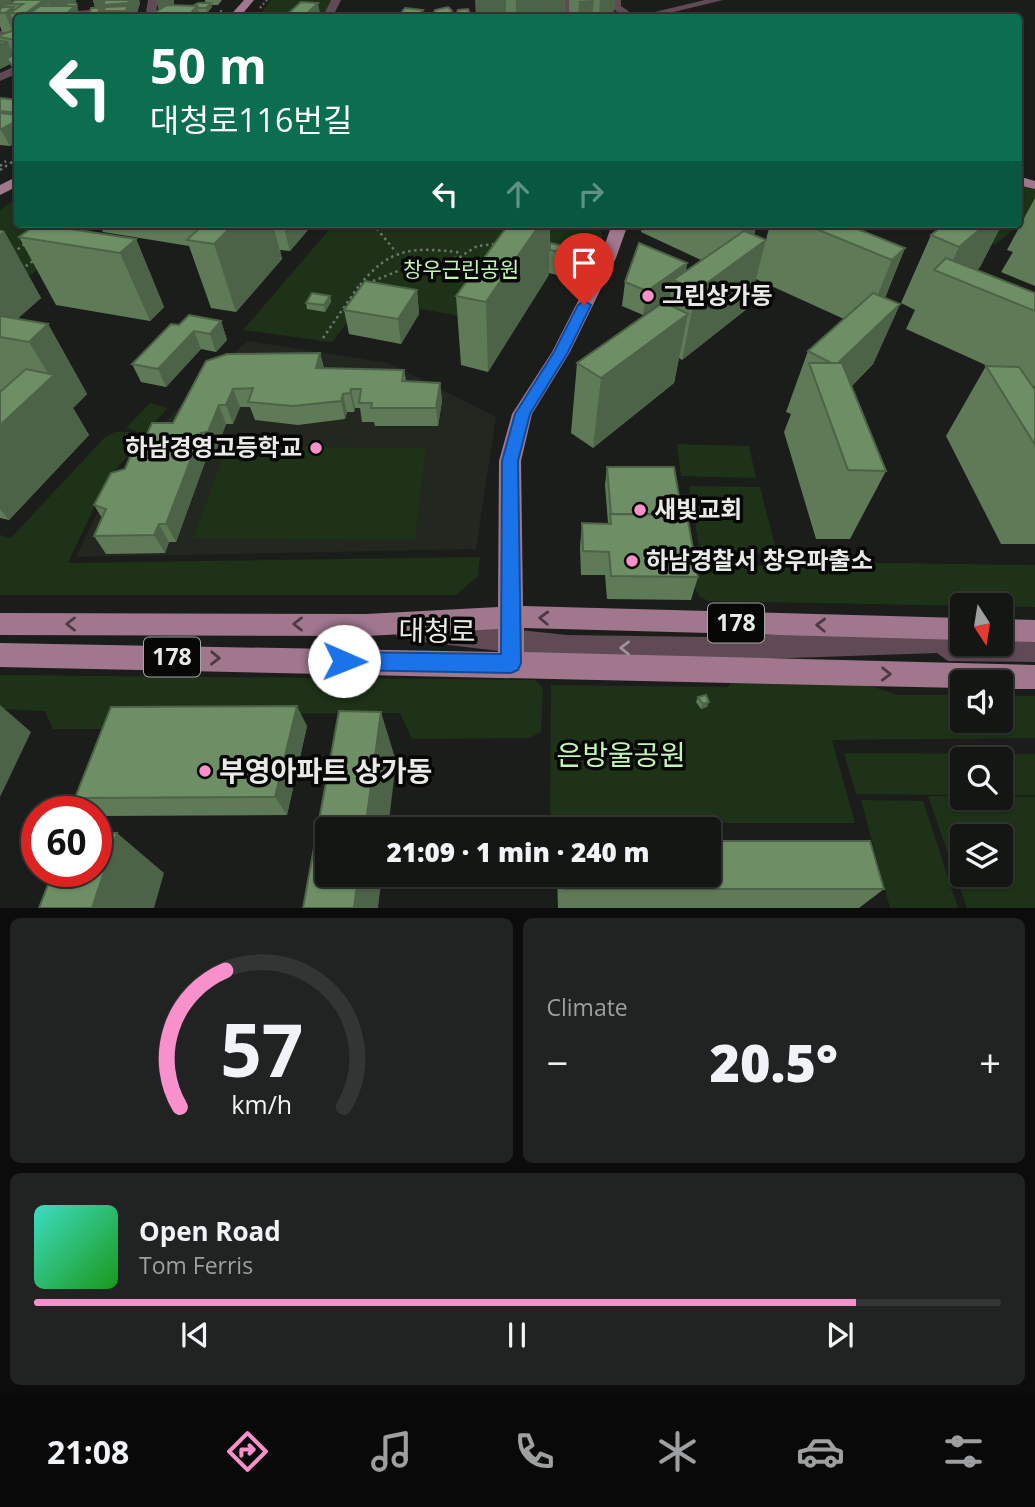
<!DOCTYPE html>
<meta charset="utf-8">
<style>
:root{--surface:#141614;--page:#212322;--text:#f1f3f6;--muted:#9d9fa0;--line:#333534;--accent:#f890cc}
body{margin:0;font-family:"Open Sans","Noto Sans KR",sans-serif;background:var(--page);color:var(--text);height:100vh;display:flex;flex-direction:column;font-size:26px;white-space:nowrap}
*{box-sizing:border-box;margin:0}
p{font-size:23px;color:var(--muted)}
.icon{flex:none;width:38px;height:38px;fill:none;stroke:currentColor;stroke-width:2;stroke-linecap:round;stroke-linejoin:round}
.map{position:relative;height:908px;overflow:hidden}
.details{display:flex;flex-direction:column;gap:10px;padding:10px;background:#0b0c0b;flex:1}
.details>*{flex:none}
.top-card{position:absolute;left:14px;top:14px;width:1008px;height:214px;border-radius:7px;box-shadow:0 2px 5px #0004,0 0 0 2px var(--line);background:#0b6e4f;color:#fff;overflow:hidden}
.needle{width:46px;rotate:168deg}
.buttons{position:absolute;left:950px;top:593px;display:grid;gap:14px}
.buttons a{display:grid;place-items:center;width:63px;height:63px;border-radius:7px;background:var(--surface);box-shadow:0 2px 5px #0004,0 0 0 2px var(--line);font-size:35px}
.speed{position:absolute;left:21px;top:796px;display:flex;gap:14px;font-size:35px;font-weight:700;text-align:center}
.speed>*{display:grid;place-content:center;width:91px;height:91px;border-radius:50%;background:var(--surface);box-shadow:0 2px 5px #0004,0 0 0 2px var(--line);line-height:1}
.speed .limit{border:10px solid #d22;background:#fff;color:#111}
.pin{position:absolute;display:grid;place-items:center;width:60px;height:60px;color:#fff;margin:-72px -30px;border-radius:50% 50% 50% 0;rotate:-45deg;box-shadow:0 0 7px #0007}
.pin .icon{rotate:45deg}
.me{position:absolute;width:77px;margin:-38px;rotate:91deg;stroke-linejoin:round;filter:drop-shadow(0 0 5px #0008)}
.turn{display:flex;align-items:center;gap:24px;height:147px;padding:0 21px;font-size:32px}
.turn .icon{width:91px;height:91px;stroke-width:2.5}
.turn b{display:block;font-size:49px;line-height:60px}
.lanes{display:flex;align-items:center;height:66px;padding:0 21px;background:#0003;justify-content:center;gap:35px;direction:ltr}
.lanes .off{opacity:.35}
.big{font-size:52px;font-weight:800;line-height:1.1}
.details .tile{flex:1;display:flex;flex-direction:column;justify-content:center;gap:10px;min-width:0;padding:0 24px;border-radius:10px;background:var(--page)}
.details .dial{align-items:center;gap:0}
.dial svg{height:182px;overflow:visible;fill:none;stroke:var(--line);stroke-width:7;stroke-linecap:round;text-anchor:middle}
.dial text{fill:var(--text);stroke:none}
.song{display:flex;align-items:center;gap:21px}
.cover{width:84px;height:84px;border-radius:10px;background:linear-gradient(135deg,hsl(170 70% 55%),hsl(120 70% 35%))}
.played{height:7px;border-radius:4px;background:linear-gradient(90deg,var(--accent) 85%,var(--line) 85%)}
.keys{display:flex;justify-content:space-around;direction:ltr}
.heat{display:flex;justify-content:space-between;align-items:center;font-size:38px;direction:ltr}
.details .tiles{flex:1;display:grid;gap:10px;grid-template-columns:1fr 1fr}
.tile:last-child{grid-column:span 2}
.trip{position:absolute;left:315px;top:817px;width:406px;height:70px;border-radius:7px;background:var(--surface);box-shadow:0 2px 5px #0004,0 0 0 2px var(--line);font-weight:800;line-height:70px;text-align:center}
.tab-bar{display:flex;height:112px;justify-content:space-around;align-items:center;background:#080908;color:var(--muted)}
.tab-bar .icon{width:49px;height:49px}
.tab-bar .selected{color:var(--accent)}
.tab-bar b{font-size:32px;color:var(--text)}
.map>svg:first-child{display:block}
.built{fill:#222720}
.green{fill:#1d3217;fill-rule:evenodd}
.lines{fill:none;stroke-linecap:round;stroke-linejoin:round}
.path-far1{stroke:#707270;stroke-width:2;stroke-dasharray:2 2.5;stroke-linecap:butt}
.path{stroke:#707270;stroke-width:2.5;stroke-dasharray:2.5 3.5;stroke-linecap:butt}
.minor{fill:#5f4a55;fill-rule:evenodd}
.major{fill:#a1778e;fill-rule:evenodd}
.wall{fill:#5f7a57}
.shaded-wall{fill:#4d6347}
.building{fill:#6e8e65;stroke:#4d6347;stroke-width:2}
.oneway{stroke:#4c3943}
.oneway2{stroke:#9d9297}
.route{fill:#1a73e8;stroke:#114b97;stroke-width:2}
.poi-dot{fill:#f890cc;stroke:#070706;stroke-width:2.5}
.labels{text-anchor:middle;stroke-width:7;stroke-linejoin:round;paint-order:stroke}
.far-park-label{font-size:21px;fill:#c2f5b4;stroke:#070706}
.shield{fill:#070706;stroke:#a4a6a4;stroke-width:2}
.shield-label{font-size:23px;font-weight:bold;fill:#e8eae8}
.poi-label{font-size:24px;font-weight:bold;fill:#e8eae8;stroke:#070706;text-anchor:start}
.near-street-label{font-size:28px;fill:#e8eae8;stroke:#070706}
.near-park-label{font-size:28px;fill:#c2f5b4;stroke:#070706}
.near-poi-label{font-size:28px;font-weight:bold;fill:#e8eae8;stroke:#070706;text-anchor:start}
</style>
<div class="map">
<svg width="1035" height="909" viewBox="0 0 1035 909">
<rect width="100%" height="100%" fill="#1b1d1b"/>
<!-- built -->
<path class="built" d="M248 341 389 363 496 417 476 549 76 557 113 480 209 374Z"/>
<!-- green -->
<path class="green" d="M271 0H331L322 17 258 18Z
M1019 182 1035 187V211L995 245 942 224H1018Z
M17 198 18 224H99L0 298V210Z
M334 224H599C605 242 601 251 595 273L525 257 482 320 365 299 332 342 243 330Z
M150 403 168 408 144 434 126 428Z
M115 432H128L145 437 108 478 68 563 480 557 478 576 456 595H0V535L11 538 105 437Z
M677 444 749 446 756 478 681 476Z
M227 447 426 448 415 540 193 538Z
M689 486 760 487 777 554 700 553Z
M801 562 1035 565V607L709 601 699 597 689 573 696 563 789 567Z
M0 675 535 680 543 688 541 732 529 738 412 739 400 713 130 714 109 729H53L45 711 0 709Z
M731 681 865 684 898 695H962V721H1001V696H1035V738L832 740 855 823H550L551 685 728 687Z
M844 753 1035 754V795H1001V760H962V795L856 794Z
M928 796 1035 797V908H967ZM962 836H1001V875H962Z
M861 800 923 801 958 908H890Z"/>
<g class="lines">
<!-- path-far1 -->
<path class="path-far1" d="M260 8 267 0
M214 18 223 9"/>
<!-- path -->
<path class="path" d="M0 166 6 161
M0 170 18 158
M373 224 396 252
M70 231 78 224
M13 253 26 243
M21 270 34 260
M360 285C389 248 413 247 457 252L460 257
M323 338 358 287 413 265 460 257 477 246 496 244"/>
<!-- minor -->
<path class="minor" d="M148 0H158L155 18H145Z
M331 0H341L332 18H322Z
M562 0H577L569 7 574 18H564L559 7Z
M611 0H621V6L637 17 626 18 613 9Z
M705 0H723L649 18 642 15Z
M89 10 92 15 53 17 48 14Z
M841 13 848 18H837Z
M0 31 18 32V38L0 37Z
M18 65V73L0 81V73Z
M406 618 567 635 708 637 962 629V644H1001V638H1035V662L948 661 937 653 708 661 567 659 406 640 397 637 393 629 397 621Z"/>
<!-- major -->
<path class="major" d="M244 0H254L239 18H228Z
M18 176V186L0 195V185Z
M1018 176 1035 181V189L1018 185Z
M612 224H628L616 258 570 352 532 414 521 461 523 606 962 618V640L524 628V652L1035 665V689H1001V682H962V688L0 667V643L498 652V629L366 636 0 635V613L366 614 498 607 499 461 512 414 552 352 600 258Z
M1001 619 1035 620V642L1001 641Z"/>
</g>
<!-- wall -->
<path class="wall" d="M0 0H12L10 3 15 0H76L75 3 81 18H18V78L10 64 0 69V35L10 32H2L0 26Z
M93 0H139L140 3 137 13H135V18H104L102 13 103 18H90L89 15 95 8Z
M156 0H174V5H195L205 3V0H222L218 5H211L212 7 207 13H199L200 18H155L154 13 159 10Z
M475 0H565L564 18H498L499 15Z
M569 0H615L613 15 599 17 593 12 592 17 577 18 569 11Z
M0 98 18 100V141L10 146 0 145Z
M1035 198V286L1001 272 1013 252 1007 250Z
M99 224H313L290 251 280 250 282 259 236 312 211 308 189 246 103 232Z
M509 224H550V243L587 251 585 275 582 281 549 273 488 372 461 365 456 296Z
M642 224H757L754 235 766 240 770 224H845L905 248 885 298 900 304 873 364 852 386 886 471 850 539H816L784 432 791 414 786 412 808 351 844 319 756 279 748 308 682 360 679 358 674 383 593 448 571 433 577 363 669 304 670 296 643 315 622 306 625 282 687 263 686 271 701 260 641 232Z
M853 224H870L865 229Z
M945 224H1002L980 267 977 270 1035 293V387L1032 385 1035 390V544H1001L946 436 986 366 990 367 906 329 915 310 901 303 931 235Z
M0 230 4 231 41 298 17 319 48 324 87 394 73 408 89 435 9 520 0 518Z
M19 237 136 239 164 307 150 321 56 305Z
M417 290 419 314 401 344 349 334 344 310Z
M330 296 331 302 325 312 307 309 306 303Z
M221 321 227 340 216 352 201 349 166 387 141 382 132 364 179 325Z
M320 353 324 368 404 370 406 381 440 383 442 401 438 426H375L374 422H362L360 408H355L354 412H347L345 419 298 425 255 420 250 407H240L233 424H226L216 451H209L176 542H169L165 553 106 554 94 536 102 518 94 505 125 469 141 447 173 423 206 361Z
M607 467 698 577 691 600 607 599 605 575H581L580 547 582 523H608L605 485Z
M698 697 709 702 707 707 701 709 696 702Z
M307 726 287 815 96 816V812H92L75 798Z
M557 875H709L884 889 859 908H558Z"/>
<!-- shaded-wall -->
<path class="shaded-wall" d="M0 0H12L9 5 3 6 6 13 13 7 16 13H10L17 29 13 32 5 13H0Z
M29 0H76L73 7 77 6 81 18H67L66 14 52 12 49 4H47L51 14 30 13 32 18H27L26 13Z
M93 0H139L140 3 137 13H135V18H127L125 11H107V13V11H102L103 18H90L89 15 97 14Z
M156 0H174V9L159 10Z
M475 0H506V14L487 18H476Z
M516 0H565L564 18H516Z
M594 0 592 17 578 18 579 1Z
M600 0H615L613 15 599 17Z
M211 3 212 7 207 13 206 8Z
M318 3 321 18H302Z
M197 6 200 18H191L190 14Z
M423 10 424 18H416Z
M8 42 16 61 7 59 10 64 0 69V45Z
M18 120V141L10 146 1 130Z
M234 224H273L282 259 236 312 214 244Z
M283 224H313L290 251Z
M540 224H550L549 275 488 372 486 302Z
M744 224H757L749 253 766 240 748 308 682 360 696 291 735 263Z
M986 224H1002L980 267 963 282 946 275 959 247Z
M4 231 41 298 0 334V234Z
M136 239 164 307 150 321 120 253Z
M905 248 877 316 864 328 892 260Z
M587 251 585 275 582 281 584 257Z
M687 263 683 285 673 280 670 296 643 315 647 291Z
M417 290 419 314 401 344 398 319Z
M330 296 331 302 325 312 324 305Z
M900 304 873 364 827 411 836 365Z
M688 314 674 383 593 448 601 378Z
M221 321 227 340 216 352 210 334Z
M48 324 87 394 73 408 89 435 9 520 0 509V425L51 378 29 342Z
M194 331 201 349 166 387 158 369Z
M320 353 324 372 316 368Z
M440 383 442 401 438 426 436 408Z
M233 389 240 407 233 424 226 405Z
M351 389 355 408 354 412 350 393Z
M343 394 347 412 345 419 341 401Z
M219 405 226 424 216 451 208 432Z
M201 433 209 451 176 542 166 524Z
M159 524 169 542 165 553 154 535Z
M709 702 707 707 701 709 703 704Z
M0 705 31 732 0 797Z
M297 706 307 726 287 815 275 797Z
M381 712 396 761 388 830H365Z
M117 833 164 873 154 908H92Z
M358 875H382L378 908H354Z"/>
<!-- building -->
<path class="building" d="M15 0H44L26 13H10L23 4H10Z
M105 0H129L128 3 103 5Z
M301 2 318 3 302 18H283Z
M68 3H76L77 6H64Z
M198 3H211L206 8H198L197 6 195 5Z
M167 5 197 6 190 14 154 13Z
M40 6H75L66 14 30 13Z
M129 6 125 11H102L106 7Z
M3 7H13L5 13H0V9Z
M448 7 452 11 449 18H431L435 10Z
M91 8H100L97 15H89Z
M405 8 423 10 416 18H397Z
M468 9 472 18H454L458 10Z
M502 13 521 14 519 18H498Z
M890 16H912L916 18H891Z
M18 29V39L15 40 0 37V35Z
M0 41 8 42 0 45Z
M17 52 18 68H14L7 59Z
M0 98 18 100V113L0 111Z
M0 113 18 115V120L0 130Z
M37 224 136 239 120 253 19 237Z
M204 224H234L214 244 187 240Z
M509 224H540L486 302 456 296Z
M804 224H845L905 248 892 260Z
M945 224H986L959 247 931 235Z
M744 231 766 240 696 291 673 280Z
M550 243 587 251 584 257 550 250Z
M639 243 687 263 647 291 625 282Z
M946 258 1035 293V311L934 270Z
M365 281 417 290 398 319 344 310Z
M312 293 330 296 324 305 306 303Z
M873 293 900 304 838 363H831L808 351Z
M664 302 688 314 601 378 577 363Z
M189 315 221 321 210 334 194 331 158 369 132 364 171 324 179 325Z
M0 316 48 324 29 342 0 337Z
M320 353 316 368 404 370 402 381 440 383 436 408H371L372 403H359L361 389H351L350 393 343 394 341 401 293 406 248 402 253 388 233 389 226 405H219L208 432 201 433 166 524H159L154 535 94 536 106 509 94 505 111 473 125 469 134 447H141L152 423H173L206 361 227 354Z
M809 363H842L886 471 848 470Z
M986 366 1019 367 1035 390V445Z
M26 369 54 375 0 425V392Z
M607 467H674L682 514H611Z
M610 514 687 515 698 577 611 576 609 552 583 551 582 523 611 524Z
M706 695 709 702 703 704 698 697Z
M297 706 275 797 75 798 111 707Z
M339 711 381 712 365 830H327V875H358L354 908H303Z
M96 833H117L92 908H39L53 872H96Z
M709 841H870L884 889H564L563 875H709Z"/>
<!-- one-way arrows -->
<defs><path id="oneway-chevron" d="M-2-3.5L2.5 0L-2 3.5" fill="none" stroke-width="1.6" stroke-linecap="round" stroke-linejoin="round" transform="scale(1.75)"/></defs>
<g class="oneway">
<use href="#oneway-chevron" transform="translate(544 618) rotate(-178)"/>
<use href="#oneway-chevron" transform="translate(71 624) rotate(-180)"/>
<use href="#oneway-chevron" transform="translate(298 624) rotate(-180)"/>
<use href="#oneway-chevron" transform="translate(821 625) rotate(-178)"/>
<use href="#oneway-chevron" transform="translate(215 658) rotate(1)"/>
<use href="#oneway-chevron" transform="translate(886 674) rotate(1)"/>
</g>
<use class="oneway2" href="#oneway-chevron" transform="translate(625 648) rotate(-179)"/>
<!-- route -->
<path class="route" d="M584 301 591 305 568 352 530 414 518 461 521 663 518 670 511 673 344 670 337 667 334 661 337 655 344 652 501 654 502 461 515 414 554 352 578 305Z"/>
<!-- markers -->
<g class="poi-dot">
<circle cx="648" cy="296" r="7"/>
<circle cx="316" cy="448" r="7"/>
<circle cx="640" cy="510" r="7"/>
<circle cx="632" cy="561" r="7"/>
<circle cx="205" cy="771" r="7"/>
</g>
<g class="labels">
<!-- far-park labels -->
<g class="far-park-label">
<text x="461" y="277">창우근린공원</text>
</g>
<!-- shield labels -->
<g class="shield">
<rect x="708" y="603.5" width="56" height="39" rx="5"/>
<rect x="144" y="637.5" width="56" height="39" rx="5"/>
</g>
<g class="shield-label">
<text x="736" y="631">178</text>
<text x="172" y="665">178</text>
</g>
<!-- poi labels -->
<g class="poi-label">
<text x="662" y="304">그린상가동</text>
<text x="302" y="456" text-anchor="end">하남경영고등학교</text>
<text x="654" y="518">새빛교회</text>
<text x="646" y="569">하남경찰서 창우파출소</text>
</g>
<!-- near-street labels -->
<g class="near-street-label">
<text transform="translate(437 631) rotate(1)" y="10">대청로</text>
</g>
<!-- near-park labels -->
<g class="near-park-label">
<text x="621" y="765">은방울공원</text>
</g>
<!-- near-poi labels -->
<g class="near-poi-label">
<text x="219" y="781">부영아파트 상가동</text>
</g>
</g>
</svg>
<div class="buttons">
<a><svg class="needle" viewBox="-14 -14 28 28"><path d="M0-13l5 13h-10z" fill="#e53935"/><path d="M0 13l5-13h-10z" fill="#9d9fa0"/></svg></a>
<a><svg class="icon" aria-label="sound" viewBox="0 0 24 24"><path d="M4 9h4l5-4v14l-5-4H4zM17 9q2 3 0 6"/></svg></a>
<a><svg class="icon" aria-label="search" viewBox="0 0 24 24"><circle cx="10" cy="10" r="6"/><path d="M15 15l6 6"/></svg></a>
<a><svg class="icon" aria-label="layers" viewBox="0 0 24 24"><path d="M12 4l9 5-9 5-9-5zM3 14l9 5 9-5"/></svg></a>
</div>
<div class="speed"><div class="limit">60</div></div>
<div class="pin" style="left:584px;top:305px;background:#d93025"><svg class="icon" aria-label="arrive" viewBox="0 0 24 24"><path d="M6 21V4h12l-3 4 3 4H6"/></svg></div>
<svg class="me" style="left:344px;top:661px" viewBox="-20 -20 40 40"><circle r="19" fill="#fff"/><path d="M0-13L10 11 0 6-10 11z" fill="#1a73e8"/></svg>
<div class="trip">21:09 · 1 min · 240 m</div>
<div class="top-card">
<div class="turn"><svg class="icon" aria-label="left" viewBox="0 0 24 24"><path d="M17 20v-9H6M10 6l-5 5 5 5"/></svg><div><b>50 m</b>대청로116번길</div></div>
<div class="lanes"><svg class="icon" aria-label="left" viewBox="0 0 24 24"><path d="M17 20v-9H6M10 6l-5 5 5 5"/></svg><svg class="icon off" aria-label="ahead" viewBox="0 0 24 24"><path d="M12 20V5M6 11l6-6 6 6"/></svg><svg class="icon off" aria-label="right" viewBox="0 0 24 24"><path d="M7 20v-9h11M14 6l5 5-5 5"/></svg></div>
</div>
</div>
<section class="details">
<div class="tiles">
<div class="tile dial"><svg viewBox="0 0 100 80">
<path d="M14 69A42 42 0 1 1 86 69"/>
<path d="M14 69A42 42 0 0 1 34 9" stroke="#f890cc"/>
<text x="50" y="56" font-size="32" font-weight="700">57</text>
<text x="50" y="72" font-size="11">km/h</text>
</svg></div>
<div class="tile"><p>Climate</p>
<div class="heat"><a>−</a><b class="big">20.5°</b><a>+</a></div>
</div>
<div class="tile">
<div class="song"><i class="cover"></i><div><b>Open Road</b><p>Tom Ferris</p></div></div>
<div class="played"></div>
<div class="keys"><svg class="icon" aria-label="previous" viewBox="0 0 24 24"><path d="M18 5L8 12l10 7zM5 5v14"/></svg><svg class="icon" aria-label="pause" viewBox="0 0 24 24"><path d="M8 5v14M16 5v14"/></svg><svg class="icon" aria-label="next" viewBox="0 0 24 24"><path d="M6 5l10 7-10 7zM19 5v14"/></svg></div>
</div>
</div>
</section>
<nav class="tab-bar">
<b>21:08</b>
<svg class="icon selected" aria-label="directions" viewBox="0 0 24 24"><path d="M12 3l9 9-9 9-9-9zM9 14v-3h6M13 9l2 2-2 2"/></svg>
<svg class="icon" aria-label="music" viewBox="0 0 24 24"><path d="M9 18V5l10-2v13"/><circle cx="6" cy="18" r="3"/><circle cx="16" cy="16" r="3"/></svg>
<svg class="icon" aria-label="phone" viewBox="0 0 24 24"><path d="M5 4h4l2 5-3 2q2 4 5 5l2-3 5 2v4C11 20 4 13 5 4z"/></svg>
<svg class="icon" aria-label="climate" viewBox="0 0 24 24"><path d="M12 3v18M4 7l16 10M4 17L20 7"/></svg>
<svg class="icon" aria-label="car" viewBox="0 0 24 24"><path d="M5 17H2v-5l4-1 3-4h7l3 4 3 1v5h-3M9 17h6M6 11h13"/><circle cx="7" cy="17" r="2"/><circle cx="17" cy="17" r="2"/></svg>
<svg class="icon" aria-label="filters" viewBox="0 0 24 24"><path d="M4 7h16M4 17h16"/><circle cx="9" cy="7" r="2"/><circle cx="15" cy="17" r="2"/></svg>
</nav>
